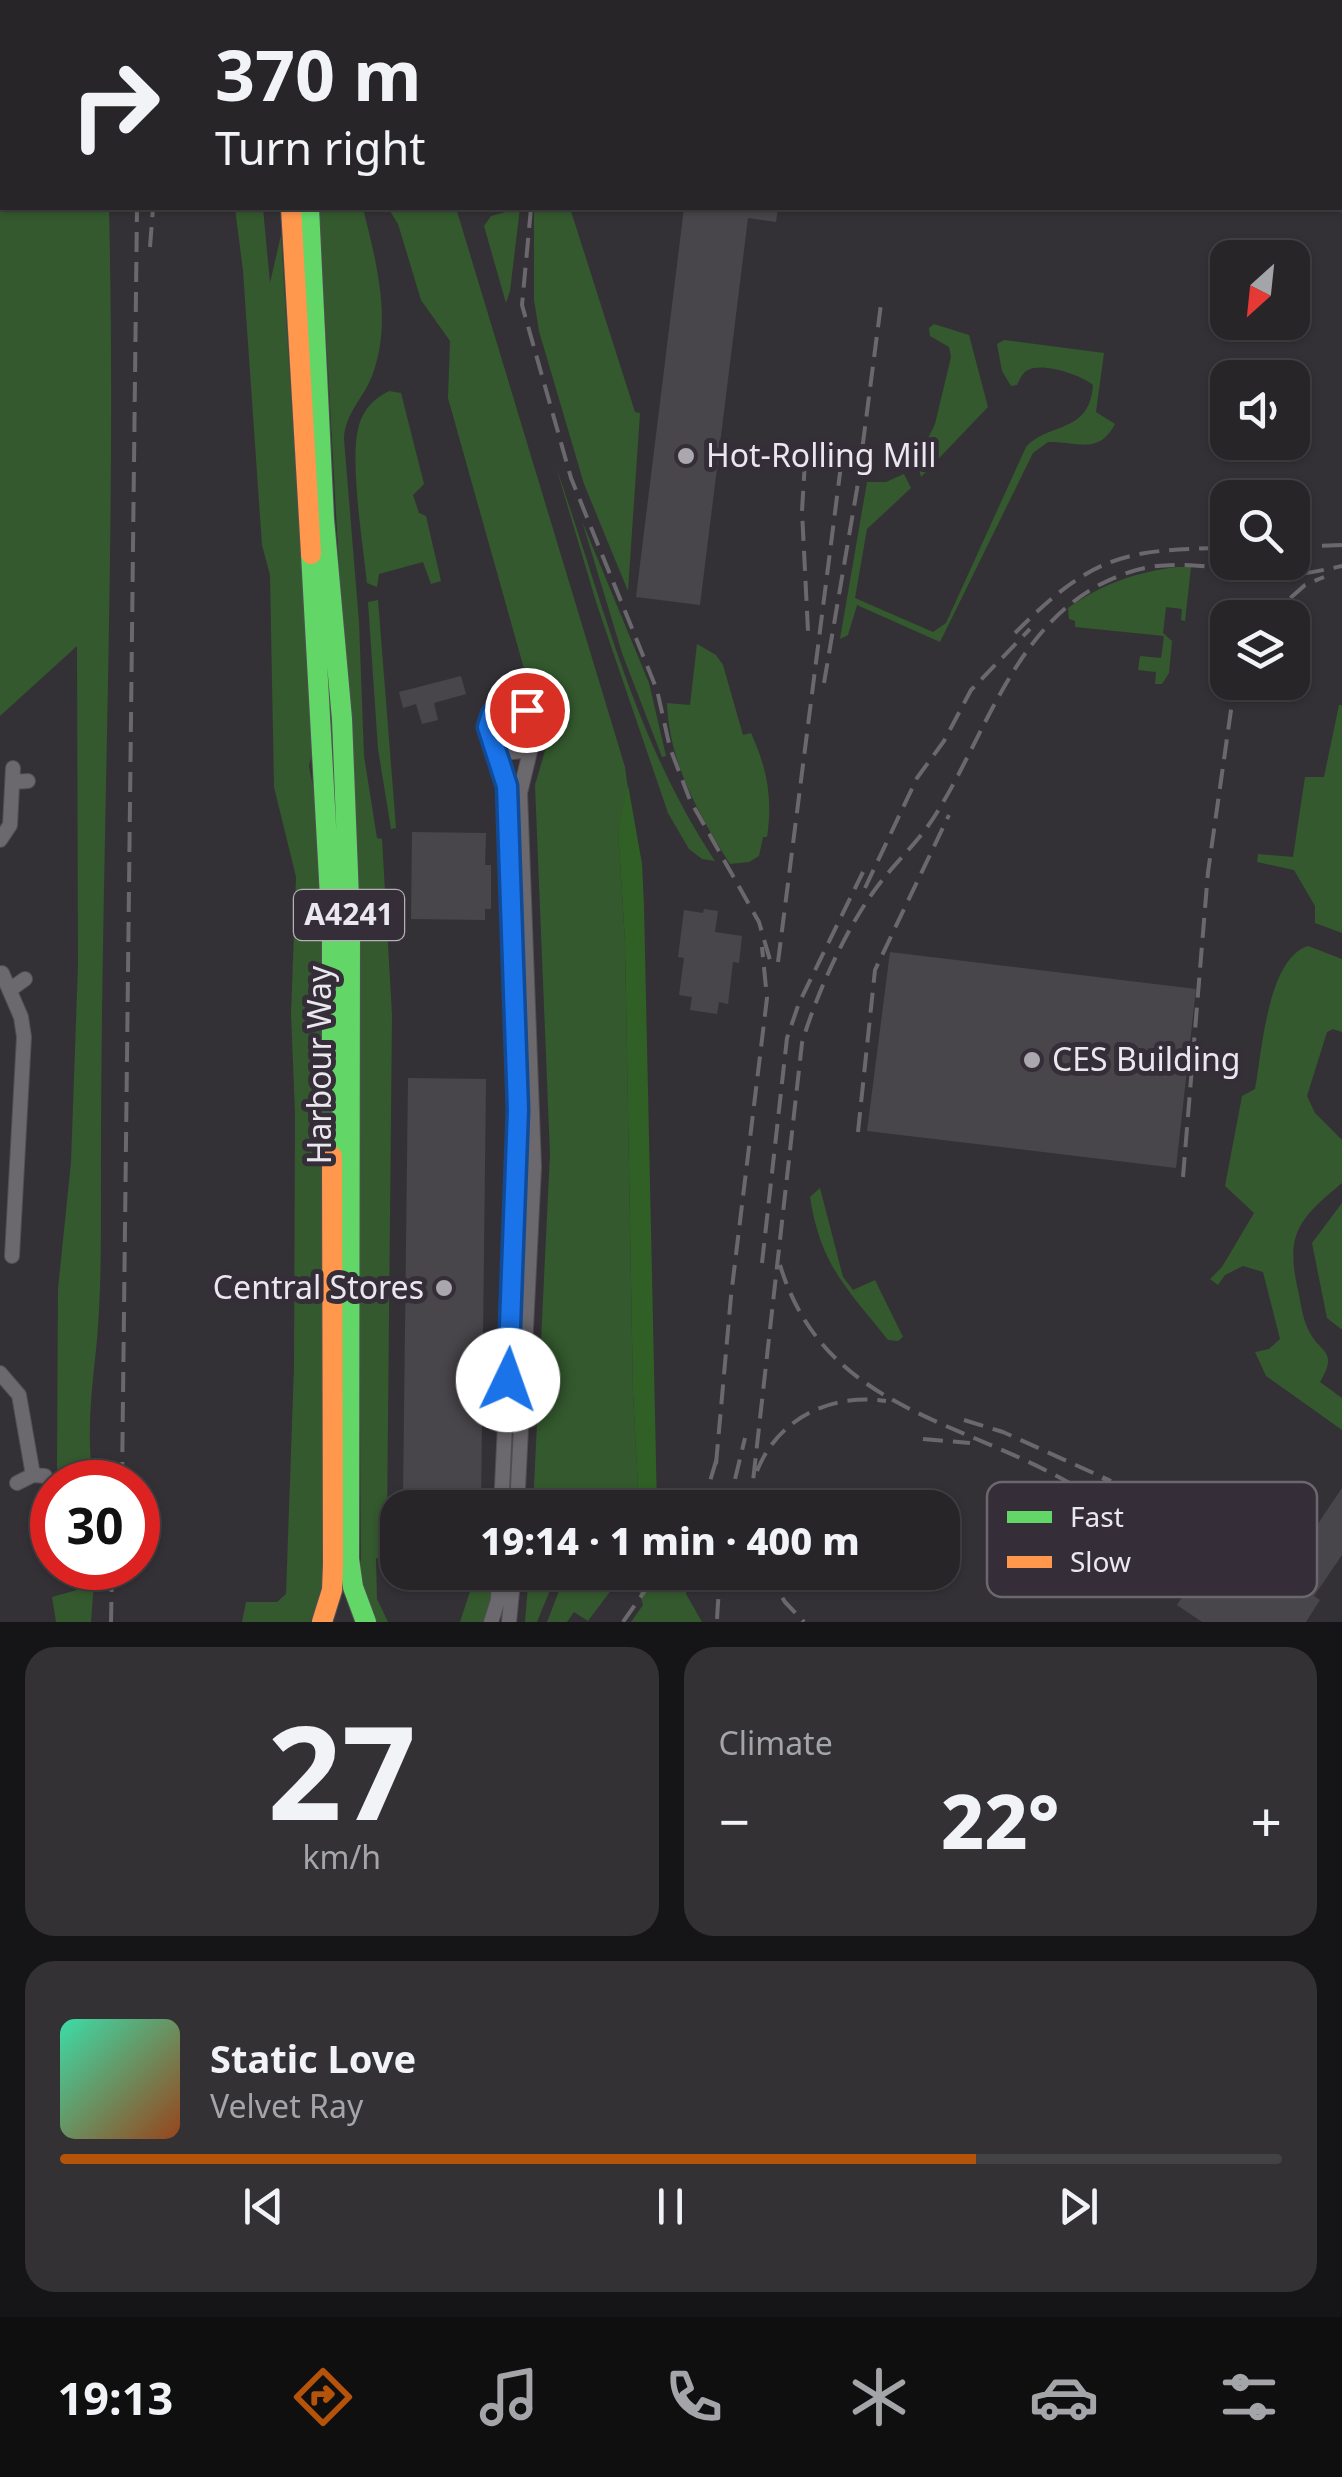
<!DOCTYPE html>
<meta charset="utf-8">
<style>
:root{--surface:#272528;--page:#333134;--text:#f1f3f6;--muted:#a4a5a8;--line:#434245;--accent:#b45309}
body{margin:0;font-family:"Noto Sans",sans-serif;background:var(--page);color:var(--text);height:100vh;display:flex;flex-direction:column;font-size:38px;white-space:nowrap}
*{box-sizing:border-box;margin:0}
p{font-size:32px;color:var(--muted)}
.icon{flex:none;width:55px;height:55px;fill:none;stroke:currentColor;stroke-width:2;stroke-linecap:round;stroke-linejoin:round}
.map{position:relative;height:1622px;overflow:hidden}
.panel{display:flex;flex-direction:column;gap:25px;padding:25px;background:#151416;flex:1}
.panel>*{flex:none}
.top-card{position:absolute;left:0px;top:0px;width:1342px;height:210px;box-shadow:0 2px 8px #0004,0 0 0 2px var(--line);background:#272528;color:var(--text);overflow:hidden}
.needle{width:65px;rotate:207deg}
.buttons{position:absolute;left:1210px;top:240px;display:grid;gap:20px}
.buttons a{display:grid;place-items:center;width:100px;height:100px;border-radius:20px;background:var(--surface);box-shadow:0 2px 8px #0004,0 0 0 2px var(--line);font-size:50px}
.speed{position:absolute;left:30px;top:1460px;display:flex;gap:20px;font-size:50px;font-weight:700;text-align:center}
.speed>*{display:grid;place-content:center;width:130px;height:130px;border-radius:50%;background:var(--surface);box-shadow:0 2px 8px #0004,0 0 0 2px var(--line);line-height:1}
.speed .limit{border:15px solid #d22;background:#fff;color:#111}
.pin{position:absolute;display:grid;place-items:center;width:85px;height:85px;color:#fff;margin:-42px;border:5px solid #fff;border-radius:50%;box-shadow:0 2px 10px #0007}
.me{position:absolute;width:110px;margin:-55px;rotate:3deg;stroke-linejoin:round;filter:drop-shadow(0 0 8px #0008)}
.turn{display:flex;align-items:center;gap:35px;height:210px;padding:0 50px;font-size:45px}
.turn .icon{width:130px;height:130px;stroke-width:2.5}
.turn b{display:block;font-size:70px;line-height:85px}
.big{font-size:75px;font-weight:800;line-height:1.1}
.panel .widget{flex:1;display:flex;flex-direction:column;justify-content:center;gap:15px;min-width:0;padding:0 35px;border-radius:30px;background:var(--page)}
.panel .dial{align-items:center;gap:0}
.dial b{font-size:130px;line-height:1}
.song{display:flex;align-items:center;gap:30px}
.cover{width:120px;height:120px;border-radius:15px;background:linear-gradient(135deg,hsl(160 70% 55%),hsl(20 70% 35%))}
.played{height:10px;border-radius:5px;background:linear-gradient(90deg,var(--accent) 75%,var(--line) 75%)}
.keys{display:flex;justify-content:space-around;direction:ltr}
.heat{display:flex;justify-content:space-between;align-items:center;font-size:55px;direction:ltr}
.panel .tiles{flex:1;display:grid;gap:25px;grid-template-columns:1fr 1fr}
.widget:last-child{grid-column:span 2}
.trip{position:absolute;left:380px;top:1490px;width:580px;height:100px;border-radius:30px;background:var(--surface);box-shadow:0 2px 8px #0004,0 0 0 2px var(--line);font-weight:800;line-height:100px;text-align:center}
.menu{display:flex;height:160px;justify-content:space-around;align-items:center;background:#100f10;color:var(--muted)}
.menu .icon{width:70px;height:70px}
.menu .selected{color:var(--accent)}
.menu b{font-size:45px;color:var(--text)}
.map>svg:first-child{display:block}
.green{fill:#34592e}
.forest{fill:#306026}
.building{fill:#49464b}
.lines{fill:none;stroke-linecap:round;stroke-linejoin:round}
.street-casing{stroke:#524f54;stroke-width:16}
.fast-casing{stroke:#524f54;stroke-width:22}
.slow-casing{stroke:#524f54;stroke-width:22}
.street{stroke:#6c696e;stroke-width:14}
.fast{stroke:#63d668;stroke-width:20}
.slow{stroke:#ff974d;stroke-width:20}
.rail{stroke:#6a686c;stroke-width:4;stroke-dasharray:20 10;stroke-linecap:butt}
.route-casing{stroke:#114b97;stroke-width:25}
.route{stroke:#1a73e8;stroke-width:18}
.poi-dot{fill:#aba7ae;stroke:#352e39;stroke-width:4}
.labels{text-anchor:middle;stroke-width:10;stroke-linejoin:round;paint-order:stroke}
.shield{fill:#352e39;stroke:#b4b0b8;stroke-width:2.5}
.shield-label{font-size:30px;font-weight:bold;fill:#ebe7ee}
.poi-label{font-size:32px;fill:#ebe7ee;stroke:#352e39;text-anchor:start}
.street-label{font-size:32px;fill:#ebe7ee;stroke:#352e39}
.key{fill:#352e39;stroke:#6c666f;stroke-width:2.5}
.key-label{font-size:28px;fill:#ebe7ee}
</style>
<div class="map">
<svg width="1342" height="1622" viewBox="0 0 1342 1622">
<rect width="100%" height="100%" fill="#343136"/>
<!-- green -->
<path class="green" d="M0 0H108L2 2V208H109C117 537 100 867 101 1196 101 1244 101 1293 97 1340 92 1389 86 1433 93 1482H59L57 1466 58 1289 71 1162 78 965 77 646 0 716Z
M235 208H263L270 283 281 235 313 750 309 766 319 817 325 1133V1573L321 1595 310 1622H242L246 1602H277L286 1594 294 1367 295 1113 291 1014 296 877 274 787 270 575 262 545 243 271Z
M319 208H363C376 262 393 321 372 376 363 399 345 413 344 439L359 622 364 756 377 838 382 839 392 1015 387 1523 385 1551 376 1559 377 1599 388 1622H374L361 1585 357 888Z
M388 208H456L625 767 628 789 618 831 625 941 633 1392 639 1507H533L550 1154 535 785 552 727 548 712 528 683 448 398 450 341 421 300 398 224Z
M520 208 510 291 506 303 484 226 491 216Z
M534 208H570L635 412 640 413 628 591 584 484 539 331 534 300Z
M934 324 969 335 988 407 921 477 917 461 935 424 951 357 949 347 930 336 929 328Z
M1004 340 1104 353 1096 412 1115 424C1098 456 1077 441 1048 442L1033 453 940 642 857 605 848 635 840 639 867 482H886L904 474 911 488 867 529 855 598 933 632 946 623 1026 447C1050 421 1089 435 1093 385 1081 375 1041 361 1026 371 1023 373 1018 382 1017 385L1011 386 1002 371 997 344Z
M389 391 401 393 424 484 413 495 419 513 426 516 441 581 431 584 423 562 379 574 377 587 367 583C363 544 349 460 359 425 364 408 374 399 389 391Z
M556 467C604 604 633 737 715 861L702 859 689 849 668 813 597 605Z
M582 521 649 683 666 756 662 757 622 653Z
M1177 567H1191L1185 621 1181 620 1182 609 1166 607 1163 633 1172 641 1169 673 1162 684H1155L1156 672 1138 670 1140 656 1161 658 1164 636 1075 627V621L1069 619 1068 608C1102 584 1136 572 1177 567Z
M378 600 396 828 391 829 378 749 368 602Z
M697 644 716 655 723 665 743 735 751 733C767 768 773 799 767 837H763L759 856 749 862 730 864C699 815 669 762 667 703L690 705Z
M1339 705H1342V933L1315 923V906L1294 870 1257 862 1258 854 1293 857 1305 777H1324Z
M1308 946 1342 959V1032L1333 1029 1327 1032 1307 1096 1315 1113 1342 1140V1183C1299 1219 1285 1233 1298 1290 1301 1303 1302 1317 1308 1329 1320 1355 1339 1349 1320 1382L1342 1398V1430L1266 1376 1255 1352 1269 1349 1280 1339 1263 1272 1243 1266 1225 1275 1218 1285 1210 1279 1222 1267 1254 1213 1225 1186 1242 1096 1255 1089C1262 1053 1267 959 1308 946Z
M820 1188 843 1277 853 1290 875 1280 903 1337 898 1341 888 1340C846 1287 821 1266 810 1197Z
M1342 1203V1329H1341L1327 1318 1312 1243Z
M77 1568H95L91 1622H56L52 1597 77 1590Z
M476 1573H489L492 1595 483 1622H460Z
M529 1573H557L537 1622H525Z
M566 1573H624L588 1621 574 1612 567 1622H547Z
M634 1573H650L656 1591 669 1573H691L686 1594 702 1622H631L643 1605Z"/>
<!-- forest -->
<path class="forest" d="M628 785 642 864 644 906 657 1508 639 1507 633 1392 625 941 618 831Z"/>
<!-- building -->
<path class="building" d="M684 208H778L776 222 748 218 700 605 636 597Z
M461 676 466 694 434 703 438 720 422 724 416 704 403 708 399 692Z
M412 832 486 833 485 865H491V909H485V920L411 919Z
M704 909 718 911 715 932 742 936 739 963 733 962 728 1004 719 1002 717 1014 690 1010 692 997 679 995 684 958 678 957 684 910 703 913Z
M890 952 1196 989 1176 1168 867 1131Z
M408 1078 486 1079 481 1508H406V1497H403Z
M1342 1488V1555L1314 1596 1320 1600 1306 1622H1202L1177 1605 1197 1575 1172 1558 1199 1517 1214 1527 1227 1507 1267 1534 1252 1556 1282 1577Z"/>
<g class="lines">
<!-- street casing -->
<g class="street-casing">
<path id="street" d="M488 728a24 24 0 1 1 48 0a24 24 0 1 1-48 0Z
M496 746 505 774 508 806 518 1152 501 1508
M13 782 28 781
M0 840 10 825 13 768
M2 973 21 1017 24 1037 12 1256
M11 989 25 979
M0 1373 19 1395 33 1475
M17 1483 33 1475 45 1476
M517 1508 534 1167 520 793 533 739
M491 1622 498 1600 499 1572
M509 1622 514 1572"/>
</g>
<!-- fast casing -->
<g class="fast-casing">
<path id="fast" d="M277 0V2
M294 0V2
M309 208 324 519 342 719 350 924 349 1559 353 1587 366 1622
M311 554 332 933V1156"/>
</g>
<!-- slow casing -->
<g class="slow-casing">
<path id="slow" d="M291 208 311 554
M322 1622 332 1590 333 1565 332 1156"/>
</g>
<!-- street -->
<use href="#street" class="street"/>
<!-- fast -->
<use href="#fast" class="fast"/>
<!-- slow -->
<use href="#slow" class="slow"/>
<!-- rail -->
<path class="rail" d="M130 2V0
M157 2V0
M531 208 522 305 571 478 657 690 670 748 690 800 759 922 770 960
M150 247 153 208
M805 461 802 511 808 631
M1292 547 1342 545
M1268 618 1305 585 1324 577
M1015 633C1091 557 1121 549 1228 548
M824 683 857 489 881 304
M865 888 917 778 944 741 971 690 1030 629
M778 962 841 465
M858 1132 875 970 949 815
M1183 1177 1208 872 1235 682
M762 1263 787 1038 799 1003 863 872
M780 1265C825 1413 967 1419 1081 1490 1123 1516 1149 1559 1189 1587
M964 1420 1003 1432 1111 1481
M923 1439 970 1443
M716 1464 731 1296 767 998 762 947
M757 1471C778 1418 831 1393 886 1401
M1102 1478 1149 1500 1192 1528
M122 1482 137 208
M702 1508 719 1451
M728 1508 745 1438
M750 1508 802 1043C816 995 845 931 874 891 893 864 919 842 936 814 990 728 1018 612 1124 574 1175 555 1222 571 1274 574 1297 576 1319 571 1342 566
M1124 1508 1177 1550
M767 1572 785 1602 804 1622
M717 1619 720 1572
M111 1622 112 1568
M623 1622 658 1572"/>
</g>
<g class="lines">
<!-- route casing -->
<g class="route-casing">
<path id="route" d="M508 1380 518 1110 507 786 488 727 492 714 501 707 517 705 527 710"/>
</g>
<!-- route -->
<use href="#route" class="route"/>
</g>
<!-- markers -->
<g class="poi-dot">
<circle cx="686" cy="456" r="10"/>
<circle cx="1032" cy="1060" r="10"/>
<circle cx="444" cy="1288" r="10"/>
</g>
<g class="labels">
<!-- shield labels -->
<rect class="shield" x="294" y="890" width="110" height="50" rx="8"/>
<g class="shield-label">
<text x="349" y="925">A4241</text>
</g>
<!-- poi labels -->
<g class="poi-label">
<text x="706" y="467">Hot-Rolling Mill</text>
<text x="1052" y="1071">CES Building</text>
<text x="424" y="1299" text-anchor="end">Central Stores</text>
</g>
<!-- street labels -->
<g class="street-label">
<text transform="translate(320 1065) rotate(-90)" y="11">Harbour Way</text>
</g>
</g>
<!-- legend -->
<rect x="987" y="1482" width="330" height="115" rx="15" class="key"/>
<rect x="1007" y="1511" width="45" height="12" fill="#63d668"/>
<rect x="1007" y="1556" width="45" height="12" fill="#ff974d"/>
<g class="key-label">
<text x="1070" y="1527">Fast</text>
<text x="1070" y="1572">Slow</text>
</g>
</svg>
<div class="buttons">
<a><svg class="needle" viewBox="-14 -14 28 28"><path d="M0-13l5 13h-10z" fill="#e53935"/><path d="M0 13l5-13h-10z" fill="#a4a5a8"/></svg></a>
<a><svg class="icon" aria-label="sound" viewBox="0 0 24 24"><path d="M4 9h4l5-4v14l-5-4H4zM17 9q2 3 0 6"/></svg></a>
<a><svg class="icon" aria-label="search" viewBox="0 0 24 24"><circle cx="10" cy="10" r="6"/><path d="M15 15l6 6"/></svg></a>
<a><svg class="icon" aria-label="layers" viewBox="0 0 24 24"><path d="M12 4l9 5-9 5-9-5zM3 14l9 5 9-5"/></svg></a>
</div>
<div class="speed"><div class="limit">30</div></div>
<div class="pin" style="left:527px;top:710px;background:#d93025"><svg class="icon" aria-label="arrive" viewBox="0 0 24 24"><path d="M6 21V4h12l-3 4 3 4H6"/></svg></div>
<svg class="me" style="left:508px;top:1380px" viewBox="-20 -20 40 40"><circle r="19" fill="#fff"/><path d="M0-13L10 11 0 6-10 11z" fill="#1a73e8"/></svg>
<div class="trip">19:14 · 1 min · 400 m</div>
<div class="top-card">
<div class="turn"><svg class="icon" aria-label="right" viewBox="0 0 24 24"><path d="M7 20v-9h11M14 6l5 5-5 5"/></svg><div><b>370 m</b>Turn right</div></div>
</div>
</div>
<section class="panel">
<div class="tiles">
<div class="widget dial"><b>27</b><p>km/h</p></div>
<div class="widget"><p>Climate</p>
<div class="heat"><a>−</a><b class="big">22°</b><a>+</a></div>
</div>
<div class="widget">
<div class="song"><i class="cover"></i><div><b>Static Love</b><p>Velvet Ray</p></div></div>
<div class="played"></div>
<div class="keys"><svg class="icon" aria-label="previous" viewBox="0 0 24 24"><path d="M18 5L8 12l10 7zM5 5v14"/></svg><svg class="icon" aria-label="pause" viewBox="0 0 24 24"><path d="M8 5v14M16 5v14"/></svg><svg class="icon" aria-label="next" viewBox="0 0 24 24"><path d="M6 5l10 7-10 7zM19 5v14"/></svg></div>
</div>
</div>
</section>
<nav class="menu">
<b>19:13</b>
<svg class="icon selected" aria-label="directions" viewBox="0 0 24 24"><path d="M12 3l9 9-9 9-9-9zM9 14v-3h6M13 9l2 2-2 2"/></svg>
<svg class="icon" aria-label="music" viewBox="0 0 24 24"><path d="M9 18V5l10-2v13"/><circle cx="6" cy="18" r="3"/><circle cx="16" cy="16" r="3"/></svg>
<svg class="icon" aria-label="phone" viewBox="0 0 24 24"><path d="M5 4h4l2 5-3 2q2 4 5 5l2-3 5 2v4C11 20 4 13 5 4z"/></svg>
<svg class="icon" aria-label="climate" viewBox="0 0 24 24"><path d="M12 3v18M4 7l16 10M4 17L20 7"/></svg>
<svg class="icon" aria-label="car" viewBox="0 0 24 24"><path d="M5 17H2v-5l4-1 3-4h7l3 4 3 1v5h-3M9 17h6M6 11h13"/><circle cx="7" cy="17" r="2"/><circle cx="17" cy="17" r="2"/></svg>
<svg class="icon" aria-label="filters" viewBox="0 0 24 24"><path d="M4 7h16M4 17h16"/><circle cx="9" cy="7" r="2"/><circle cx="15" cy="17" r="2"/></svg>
</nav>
